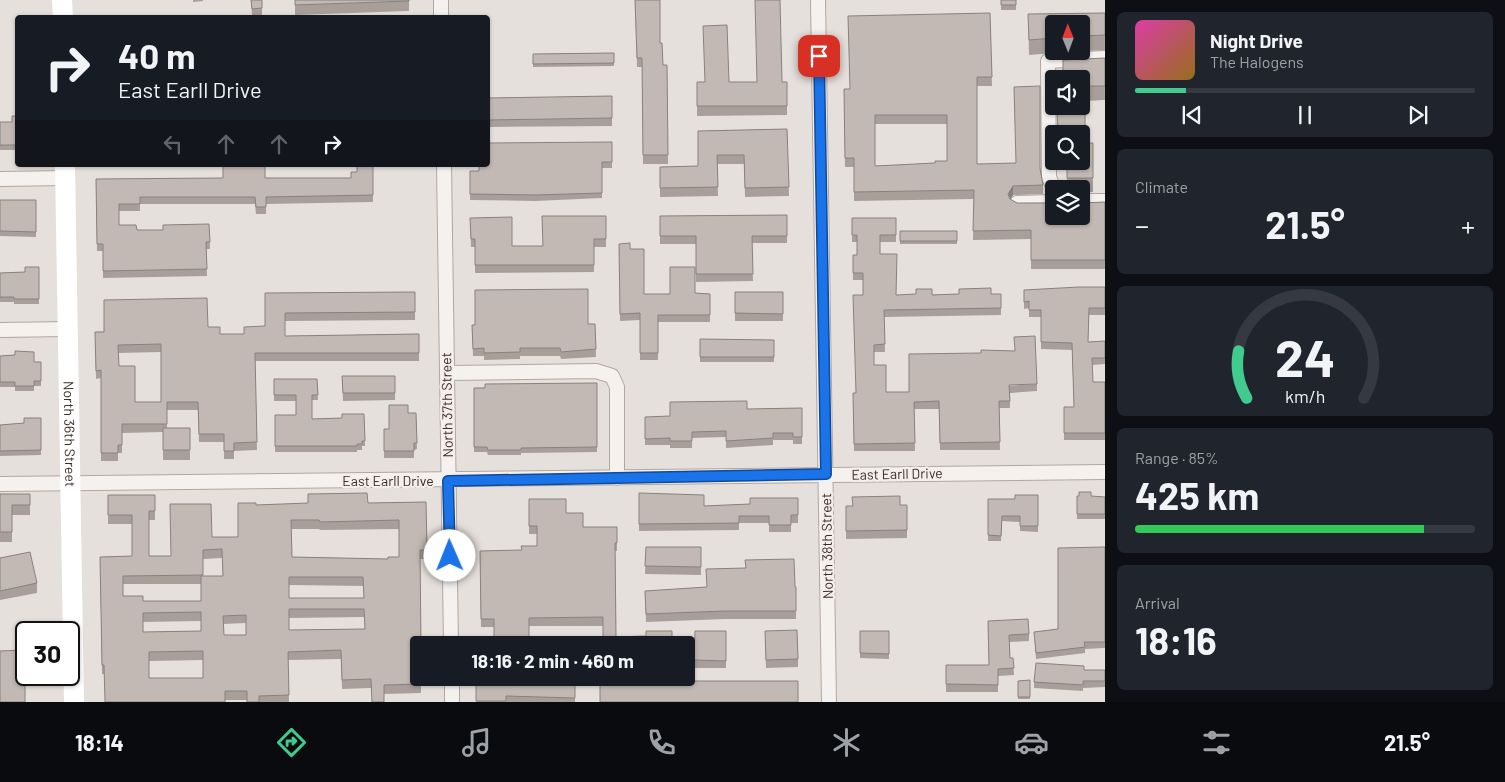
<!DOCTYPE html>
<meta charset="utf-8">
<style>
:root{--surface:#171b24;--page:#20242c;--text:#f1f3f6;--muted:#9ea1a6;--line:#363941;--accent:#42cb8f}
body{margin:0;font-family:Barlow,sans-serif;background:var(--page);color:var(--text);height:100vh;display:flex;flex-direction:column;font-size:19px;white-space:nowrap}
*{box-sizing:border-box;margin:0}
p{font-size:16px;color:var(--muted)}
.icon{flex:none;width:28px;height:28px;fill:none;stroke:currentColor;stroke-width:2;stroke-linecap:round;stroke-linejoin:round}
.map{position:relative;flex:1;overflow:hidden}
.panel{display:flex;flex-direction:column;gap:12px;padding:12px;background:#0d0f14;width:400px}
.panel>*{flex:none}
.banner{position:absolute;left:15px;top:15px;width:475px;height:152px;border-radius:5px;box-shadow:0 1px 4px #0004;background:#171b24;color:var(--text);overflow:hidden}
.needle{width:32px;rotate:359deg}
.tools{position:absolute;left:1045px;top:15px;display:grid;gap:10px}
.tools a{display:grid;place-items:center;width:45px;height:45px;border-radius:5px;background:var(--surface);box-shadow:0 1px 4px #0004;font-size:25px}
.speed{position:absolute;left:15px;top:621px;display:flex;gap:10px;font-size:25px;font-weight:700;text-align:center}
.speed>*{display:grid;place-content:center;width:65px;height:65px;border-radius:50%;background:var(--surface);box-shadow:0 1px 4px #0004;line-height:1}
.speed .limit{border:2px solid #111;border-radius:8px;background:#fff;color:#111}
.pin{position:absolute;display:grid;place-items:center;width:42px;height:42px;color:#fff;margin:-21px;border-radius:10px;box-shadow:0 2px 8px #0006}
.me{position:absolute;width:55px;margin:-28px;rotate:359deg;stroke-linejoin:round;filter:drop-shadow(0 0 4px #0008)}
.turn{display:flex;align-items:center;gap:18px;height:105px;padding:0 20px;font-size:22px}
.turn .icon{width:65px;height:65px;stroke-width:2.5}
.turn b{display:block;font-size:35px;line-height:42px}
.lanes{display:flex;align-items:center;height:48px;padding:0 20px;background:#0003;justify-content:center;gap:25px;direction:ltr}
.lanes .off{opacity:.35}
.big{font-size:38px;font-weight:700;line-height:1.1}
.panel .widget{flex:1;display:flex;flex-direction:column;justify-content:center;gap:8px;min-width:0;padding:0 18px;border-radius:8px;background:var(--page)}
.panel .dial{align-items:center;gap:0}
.dial svg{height:130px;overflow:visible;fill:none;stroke:var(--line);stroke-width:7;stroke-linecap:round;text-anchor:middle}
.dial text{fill:var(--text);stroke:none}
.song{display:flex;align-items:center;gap:15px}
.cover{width:60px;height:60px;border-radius:8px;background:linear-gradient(135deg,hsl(320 70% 55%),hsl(40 70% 35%))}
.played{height:5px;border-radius:2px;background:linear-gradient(90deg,var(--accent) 15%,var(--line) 15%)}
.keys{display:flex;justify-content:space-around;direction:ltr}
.heat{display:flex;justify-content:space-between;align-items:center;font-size:28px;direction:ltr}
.charge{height:8px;border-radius:4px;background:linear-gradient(90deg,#34c759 85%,var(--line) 0)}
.trip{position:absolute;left:410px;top:636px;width:285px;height:50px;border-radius:5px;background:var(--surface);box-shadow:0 1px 4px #0004;font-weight:700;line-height:50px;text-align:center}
.tabs{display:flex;height:80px;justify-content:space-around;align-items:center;background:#090b0e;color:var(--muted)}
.tabs .icon{width:35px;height:35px}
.tabs .current{color:var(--accent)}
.tabs b{font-size:22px;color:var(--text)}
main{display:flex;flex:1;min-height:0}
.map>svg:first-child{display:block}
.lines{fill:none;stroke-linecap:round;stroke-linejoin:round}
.street-casing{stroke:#b0a7a2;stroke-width:16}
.street{stroke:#f5f1ef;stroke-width:14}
.secondary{stroke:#fff;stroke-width:20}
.wall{fill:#a89f9b;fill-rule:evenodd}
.shaded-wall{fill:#88827e}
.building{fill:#c3b9b4;stroke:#88827e;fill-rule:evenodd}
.route-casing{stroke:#114b97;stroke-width:12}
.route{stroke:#1a73e8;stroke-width:9}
.labels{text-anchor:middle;stroke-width:4.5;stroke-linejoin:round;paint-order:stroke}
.street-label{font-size:14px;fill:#3c2e26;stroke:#f4eeec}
</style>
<main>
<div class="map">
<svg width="1105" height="702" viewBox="0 0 1105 702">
<rect width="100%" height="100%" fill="#e6e0dc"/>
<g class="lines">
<!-- street casing -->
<g class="street-casing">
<path id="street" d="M441 0V18
M818 0 829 702
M444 165 451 645
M0 179 65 178
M1054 189 1049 177 1048 61 1105 58
M1081 201H1105
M1017 203 1054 202
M0 330 68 329
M447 373 596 371 612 376 617 387V478
M0 484 1105 472
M452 678V702"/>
</g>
<!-- street -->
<use href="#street" class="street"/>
<!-- secondary -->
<g class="secondary">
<path d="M62 0 63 18"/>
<path id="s1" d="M65 165 74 702"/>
</g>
</g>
<!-- wall -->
<path class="wall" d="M193 0H203V1L193 2Z
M251 0H262V16L252 17Z
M295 0H409V11L295 15Z
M635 0 660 43 663 65H667L668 164H643L642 67H637Z
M1001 0H1016V10H1001Z
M990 13 992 86H977V164L1040 168 1043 185V194L1013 195 1010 199 1017 203 1105 202V269H1031V239L973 240 974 199 854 201V167H845L844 89H850ZM875 124H947V161L935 163 875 166Z
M1105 13V50L1081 51V24H1054V51H1076L1029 55 1028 14Z
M614 53V66L533 67V54Z
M1105 58V100L1085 101V143H1093V192H1081V189H1067V161L1081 79Z
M697 82H787V115L697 116Z
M612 96V126L488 127V98Z
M18 116V150H0V122H12Z
M787 129 789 196 745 197 744 164H717L718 196 660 197V167L698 166V131Z
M612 142V168H602V198L535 201 470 200V171H479Z
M96 165H134L96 166Z
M373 165V202L266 204V214H256L255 204H140V211H119V225L137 230H163L209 224 210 249H206L207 276 103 278V251H97L96 179 351 178 357 172Z
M0 200H36V237L0 236Z
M787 215V243H752L753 281 696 282V244H660V216Z
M606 216V247H594V272L475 273V247H471L470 218 512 246H542Z
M852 218H896V242H880V254L896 295 1001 294V315L884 317 885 352H874V365L886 392H909L1037 384V391L1010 393V408H999L1000 450H940L939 409H914L915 451H854L853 393H856L863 295V280H853V255H857V242H852Z
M900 231H957V244H900Z
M619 244 630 249 644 294H670L695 293 710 294V322H658V360H640V320L620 321Z
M39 267V304H14V302H0V273L25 272Z
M1105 287V315H1089L1088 342 1105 341V364L1092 365 1093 382H1105V440H1064V407H1074L1072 350 1041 349V317H1029V308L1024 309V290Z
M415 292V320L285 321V336L419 334V361H255L257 450 234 451V459H224V442H199L198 410H167V428H190V460H163V432L122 433V453H118V461H101V378L96 379 95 332 208 327 220 334H244L265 326V293ZM161 352V402H135L119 366 118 353Z
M735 292H783V321H735Z
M595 324 596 357 561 359 560 356H520V359L484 360V356H473L472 325Z
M700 339 774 340V362H700Z
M15 355 34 362H41V386H34V391H15V387H0V356Z
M342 376H395V400L343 401Z
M274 379H317L318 400H312V419L342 418 364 414 365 446H362V450H357V452H275V415H296V401H274Z
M597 383V452L521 453V455H488L487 452H474V388Z
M802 408V444H793V440H773V445L726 448V437L692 438V448H670V445H645V424L670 416 747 409Z
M408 413H416L417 449 414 450V458H384V429H389Z
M41 418V455L0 456V425L24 423Z
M639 493 704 506 750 504 798 498V523H791V532H769V523H739V530L639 531Z
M0 494H30V515H12V542H0Z
M108 495H155V520H149V556H171L212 537H238L256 505 426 502 427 559H420L421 693 384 694 371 688 342 689 341 659 288 660 289 702H247V700H225L102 674 100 557 132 556V524H108ZM291 529H319L320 530 399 529V557L388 559 292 557ZM222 558 223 576H203V559ZM123 584H201V601H143L123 596ZM289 585 363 586 364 598H289ZM364 617 365 629 289 630V618ZM201 621V631L143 632V622ZM246 623V635H224L223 624ZM203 660V678H149V661Z
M1038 495V532L1020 531V522L1002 521 1001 541H988V499H1015Z
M1077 496 1105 497V519H1077Z
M529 499 566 513 583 527H617V551H615L616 637 672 645 603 637V626H529V645H494V627H481L480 551 522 550 537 546V534H529Z
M907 505V538L846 539V506Z
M646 547H701V575L645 574Z
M1105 547V648L1085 649V653L1036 659 1034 632 1058 629Z
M0 558 37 583V593L0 600Z
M796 587V619H725L646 622 645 591Z
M988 621 1029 634V641L1009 642 1010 658H1013L1014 675 998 676V692H946V665H989Z
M695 631H726V668H694Z
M860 631H889V659L860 658Z
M765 639 798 659V667L766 668Z
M26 650V675H36V682H25L0 702Z
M1084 670H1105V687L1083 688V691L1034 688V682Z
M476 678 575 698V702H476Z
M1030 680V699H1018V681Z"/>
<!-- shaded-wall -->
<path class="shaded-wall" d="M1013 186V195L1008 203V194Z"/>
<!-- building -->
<path class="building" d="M251 0H262V8L252 9Z
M295 0H409V1L295 5Z
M635 0H660V43H662L663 65H667L668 155H643L642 58H637Z
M755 0H780L782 82H787V106H697V82H705L703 26 727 25 729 82H757Z
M1001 0H1016V5H1001Z
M990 13 992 77H977V164L1016 163 1014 87 1040 86V168L1043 185 1013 186 1008 194 1010 199 1017 203H1054V216H1081V203L1105 202V260H1031V230L973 231 974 190 854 192V158H845L844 89H850L848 16ZM875 115H947V161H935V163L875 166Z
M1105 13V35L1081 36V24H1054V38L1029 40 1028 14Z
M614 53V63L533 64V54Z
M1105 58V86H1085V143H1093V178H1067V161H1081V134H1058L1057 106H1081V79H1063V60Z
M612 96V118L488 120V98Z
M12 116H18V145H0V122H12Z
M787 129 789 187 745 188 744 155H717L718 187 660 188V167L698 166V131Z
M612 142V162H602V193L535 195 470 194V171H479V165H488V143Z
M223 165H265V178H351V172H357V165H373V195L266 197V207H256L255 197H140V204H119V225H136L137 230H163V225L209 224 210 242H206L207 269 103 271V244H97L96 179 223 178Z
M0 200H36V232L0 231Z
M787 215V236H752L753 274H696V236H660V216Z
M542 216H606V239H594V265H475V239H471L470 218 512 217V246H543Z
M852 218H896V235H880V254H897L896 295 916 294V289H932V295L959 294V289L991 288V294H1001V308L884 310 885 344 874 345V365H886V392H909V354L981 353V350L1015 351 1014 337 1035 336 1037 384 1009 385 1010 401H999L1000 442 940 443 939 401 914 402 915 443 854 444 853 393H856L853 295H863V273H853V255H857V235H852Z
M900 231H957V241H900Z
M630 243V249H644V294H670V267H695V293L710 294V315H658V353H640V313L620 314 619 244Z
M25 267H39V299H14V297H0V273L25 272Z
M1079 287H1105V308H1089L1088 342 1105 341V358H1092L1093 382H1105V433H1064V407H1074L1072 343 1041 342V310H1029V301L1024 302V290Z
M588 289V324H595L596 349 561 352 560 348H520V352L484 353V348L473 349 472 325H475V290Z
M415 292V312L285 313V336L419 334V353H255L257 442 234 443V451H224V434H199L198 402H167V424H122V445H118V453H101V370L96 371 95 332H104V300L207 298 208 327H220V334H244V327L265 326V293ZM161 344V402H135V366H119L118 345Z
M735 292H783V314L735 313Z
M700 339 774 340V357H700Z
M15 351 34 352V362H41V381H34V386H15V382H0V356L15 355Z
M342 376H395V393H343Z
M274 379H317L318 395H312V419L342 418V414H364L365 441H362V444H357V446H275V415H296V395H274Z
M597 383V447L521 448V450H488L487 447H474V388H485V384Z
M747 401V409L802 408V437H793V433H773V438L726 441V431L692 432V441H670V438L645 439V417L670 416V402Z
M389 405H408V413H416L417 443H414V451H384V429H389Z
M24 418H41V450L0 451V425L24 423Z
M163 428H190V450H163Z
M1079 492H1091V496L1105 497V514H1077V496H1079Z
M367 493 368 503 426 502 427 550H420L421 645H419V678H421V684L384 685V702H372L371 679 342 680 341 650 288 652 289 695 259 696V702H247V691H225V702H105L104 665H102L100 557 132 556V515H108V495H155V511H149V556H171L170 504H211L212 537H238V503H256V505L308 503V494ZM291 520H319L320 522 399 520V557H388V559L292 557ZM222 549 223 576H201V601H143V596H123V576L203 575V550ZM289 577H363L364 598H289ZM289 609H364L365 629 289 630ZM201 612V631L143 632V613ZM246 615V635H224L223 616ZM203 651V678H149V652Z
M639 493 704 495V506L750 504V498H798V515H791V525H769V516H739V523L639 524Z
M0 494H30V505H12V532H0Z
M1015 495H1038V526H1020V516H1002L1001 536 988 535V499H1015Z
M900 496V505H907V530L846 531V506H853L852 497Z
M529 499H566V513H583V527H617V543H615L616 637 646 636V631H672V645H532V638L603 637V617L529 618V642H514V645H494V619H481L480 551 522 550 521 546H537V526H529Z
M646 547H701V567L645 566Z
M1105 547V642H1084L1085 647 1036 653 1034 632 1058 629V548Z
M30 552 37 583 0 591V558Z
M794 559 795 587H796V611H725L646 614 645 591 707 587 706 569 746 568 745 560Z
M1028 619 1029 634 1009 635 1010 658H1013L1014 668 998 669V685L946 684V665H989L988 621Z
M797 630 798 659 766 660 765 631Z
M695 631H726V661L694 660Z
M860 631H889V654L860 653Z
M26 650V672H25V702H0V651Z
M1036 663 1084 666V670H1105V681H1083V685L1034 682Z
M476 678H575V698L506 696V701H476Z
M600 678H672V681H798V702H600Z
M1030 680V697H1018V681Z"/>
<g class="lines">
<!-- route casing -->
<g class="route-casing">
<path id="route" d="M450 556 448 481 826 474 819 56"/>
</g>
<!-- route -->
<use href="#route" class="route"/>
</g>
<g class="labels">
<!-- street labels -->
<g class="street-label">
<text transform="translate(447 405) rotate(-91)" y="5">North 37th Street</text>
<text dy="5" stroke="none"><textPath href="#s1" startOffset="269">North 36th Street</textPath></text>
<text transform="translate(897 474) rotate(-1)" y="5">East Earll Drive</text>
<text x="388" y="486">East Earll Drive</text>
<text transform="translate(827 546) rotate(-91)" y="5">North 38th Street</text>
</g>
</g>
</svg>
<div class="tools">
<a><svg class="needle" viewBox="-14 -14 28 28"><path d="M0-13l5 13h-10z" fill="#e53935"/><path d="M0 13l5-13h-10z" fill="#9ea1a6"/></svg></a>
<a><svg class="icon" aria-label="sound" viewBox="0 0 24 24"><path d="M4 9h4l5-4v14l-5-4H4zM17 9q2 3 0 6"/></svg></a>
<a><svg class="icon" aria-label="search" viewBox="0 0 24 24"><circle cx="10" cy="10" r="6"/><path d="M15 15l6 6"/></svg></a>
<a><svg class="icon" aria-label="layers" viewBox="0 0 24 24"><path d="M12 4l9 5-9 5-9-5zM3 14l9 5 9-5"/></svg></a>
</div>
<div class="speed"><div class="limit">30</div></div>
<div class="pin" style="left:819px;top:56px;background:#d93025"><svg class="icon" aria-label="arrive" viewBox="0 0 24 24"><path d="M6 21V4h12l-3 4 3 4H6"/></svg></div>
<svg class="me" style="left:450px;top:556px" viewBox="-20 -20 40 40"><circle r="19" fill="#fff"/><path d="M0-13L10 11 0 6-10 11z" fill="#1a73e8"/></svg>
<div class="trip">18:16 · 2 min · 460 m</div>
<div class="banner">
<div class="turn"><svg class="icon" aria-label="right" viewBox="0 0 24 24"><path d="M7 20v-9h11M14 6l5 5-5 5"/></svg><div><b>40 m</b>East Earll Drive</div></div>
<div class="lanes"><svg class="icon off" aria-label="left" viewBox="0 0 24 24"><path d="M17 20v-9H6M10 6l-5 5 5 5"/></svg><svg class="icon off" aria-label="ahead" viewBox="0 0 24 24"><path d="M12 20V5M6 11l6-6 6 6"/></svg><svg class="icon off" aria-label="ahead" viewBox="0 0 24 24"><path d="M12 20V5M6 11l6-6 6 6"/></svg><svg class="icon" aria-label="right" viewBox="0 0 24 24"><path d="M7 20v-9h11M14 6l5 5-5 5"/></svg></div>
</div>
</div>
<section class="panel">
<div class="widget">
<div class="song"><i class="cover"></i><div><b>Night Drive</b><p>The Halogens</p></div></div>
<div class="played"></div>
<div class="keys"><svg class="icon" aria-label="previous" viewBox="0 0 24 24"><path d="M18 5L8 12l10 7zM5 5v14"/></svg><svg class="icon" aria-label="pause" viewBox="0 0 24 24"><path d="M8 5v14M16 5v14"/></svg><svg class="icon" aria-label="next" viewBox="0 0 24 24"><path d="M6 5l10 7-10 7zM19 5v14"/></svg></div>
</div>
<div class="widget"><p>Climate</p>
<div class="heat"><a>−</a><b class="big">21.5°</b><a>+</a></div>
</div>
<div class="widget dial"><svg viewBox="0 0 100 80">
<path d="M14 69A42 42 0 1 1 86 69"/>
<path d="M14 69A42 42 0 0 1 9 40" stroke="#42cb8f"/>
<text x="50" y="56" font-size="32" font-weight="700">24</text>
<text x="50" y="72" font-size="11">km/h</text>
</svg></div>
<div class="widget"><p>Range · 85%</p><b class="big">425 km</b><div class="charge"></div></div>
<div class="widget"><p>Arrival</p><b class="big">18:16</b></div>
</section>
</main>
<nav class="tabs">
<b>18:14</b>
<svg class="icon current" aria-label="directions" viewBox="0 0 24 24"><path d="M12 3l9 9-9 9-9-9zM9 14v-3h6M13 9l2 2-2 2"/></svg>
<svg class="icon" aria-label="music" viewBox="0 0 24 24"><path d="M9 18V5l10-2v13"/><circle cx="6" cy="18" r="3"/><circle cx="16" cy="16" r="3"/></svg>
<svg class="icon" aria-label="phone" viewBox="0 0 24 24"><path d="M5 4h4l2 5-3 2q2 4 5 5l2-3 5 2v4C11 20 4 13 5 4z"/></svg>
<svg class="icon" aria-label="climate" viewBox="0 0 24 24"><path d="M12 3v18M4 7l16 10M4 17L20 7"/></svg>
<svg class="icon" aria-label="car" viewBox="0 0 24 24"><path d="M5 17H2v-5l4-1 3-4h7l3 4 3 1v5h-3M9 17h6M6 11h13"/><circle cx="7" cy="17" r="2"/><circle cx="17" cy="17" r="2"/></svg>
<svg class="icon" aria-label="filters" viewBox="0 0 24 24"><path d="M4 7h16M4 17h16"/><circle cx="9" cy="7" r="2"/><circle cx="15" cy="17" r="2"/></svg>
<b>21.5°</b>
</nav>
